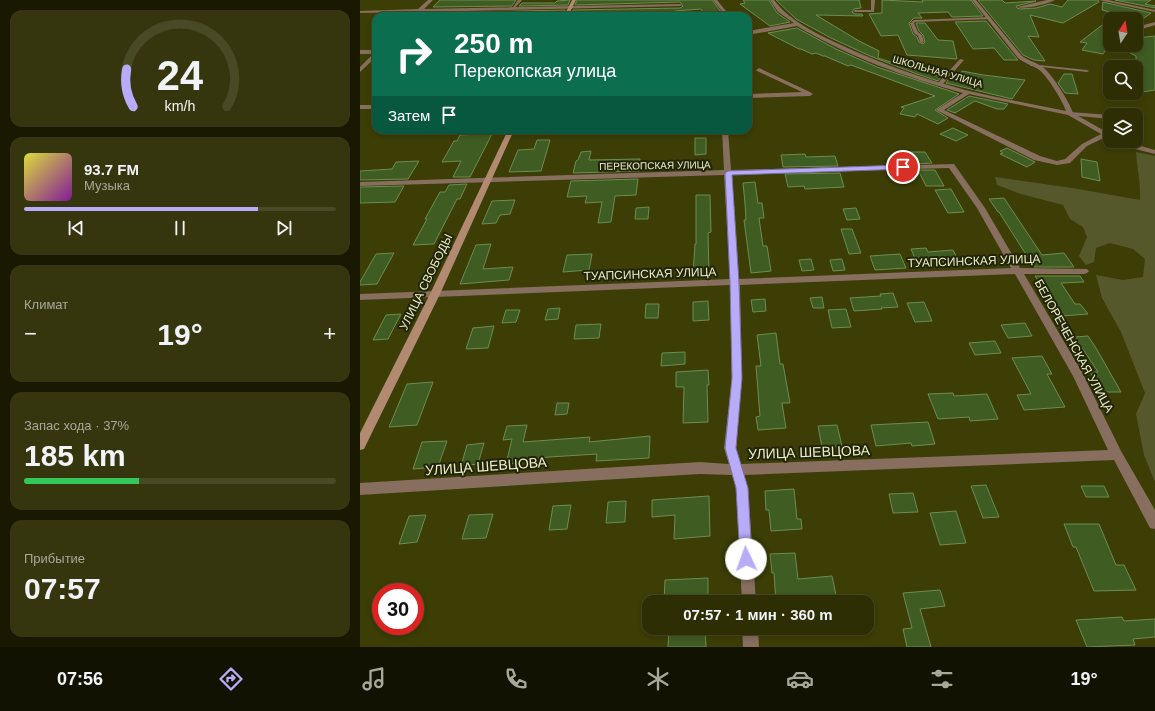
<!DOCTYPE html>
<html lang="ru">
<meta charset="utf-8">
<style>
:root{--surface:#2d2e04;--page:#35360e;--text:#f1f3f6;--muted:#a7a89a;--line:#484a26;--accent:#b8abf7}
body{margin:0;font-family:Arial,sans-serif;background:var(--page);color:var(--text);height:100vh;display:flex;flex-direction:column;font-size:15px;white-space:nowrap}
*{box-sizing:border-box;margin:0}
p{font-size:13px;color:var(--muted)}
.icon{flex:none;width:22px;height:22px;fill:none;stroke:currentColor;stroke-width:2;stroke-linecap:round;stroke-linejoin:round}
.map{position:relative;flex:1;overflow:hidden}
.side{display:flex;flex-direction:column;gap:10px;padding:10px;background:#191902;width:360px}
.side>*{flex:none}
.guide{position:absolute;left:12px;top:12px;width:380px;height:122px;border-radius:12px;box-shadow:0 2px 6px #0003,0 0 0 1px var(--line);background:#0b6e4f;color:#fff;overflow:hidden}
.needle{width:26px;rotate:12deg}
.fabs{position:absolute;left:743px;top:12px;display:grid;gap:8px}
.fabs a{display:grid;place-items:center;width:40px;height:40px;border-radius:8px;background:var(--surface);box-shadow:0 2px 6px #0003,0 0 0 1px var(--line);font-size:20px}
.speed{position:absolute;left:12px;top:583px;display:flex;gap:8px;font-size:20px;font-weight:700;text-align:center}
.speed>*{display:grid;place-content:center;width:52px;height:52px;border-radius:50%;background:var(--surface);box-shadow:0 2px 6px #0003,0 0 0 1px var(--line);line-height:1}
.speed .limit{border:6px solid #d22;background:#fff;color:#111}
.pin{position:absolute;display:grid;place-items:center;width:34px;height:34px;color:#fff;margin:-17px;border:2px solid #fff;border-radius:50%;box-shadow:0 1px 4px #0007}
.me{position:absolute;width:44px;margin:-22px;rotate:357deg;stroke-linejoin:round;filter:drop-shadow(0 0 3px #0008)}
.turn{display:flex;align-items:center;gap:14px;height:84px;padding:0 16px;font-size:18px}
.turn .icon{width:52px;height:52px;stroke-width:2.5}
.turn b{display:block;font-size:28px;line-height:34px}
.then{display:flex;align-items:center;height:38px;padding:0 16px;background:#0003;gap:8px;font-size:15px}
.big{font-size:30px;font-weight:700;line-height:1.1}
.side .tile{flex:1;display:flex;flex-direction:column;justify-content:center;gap:6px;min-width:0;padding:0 14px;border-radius:12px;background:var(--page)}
.side .dial{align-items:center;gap:0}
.dial svg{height:104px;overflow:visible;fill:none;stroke:var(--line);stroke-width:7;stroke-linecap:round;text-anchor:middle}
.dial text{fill:var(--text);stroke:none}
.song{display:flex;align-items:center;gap:12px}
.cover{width:48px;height:48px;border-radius:6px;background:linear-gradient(135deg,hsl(60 70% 55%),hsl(290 70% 35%))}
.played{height:4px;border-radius:2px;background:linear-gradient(90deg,var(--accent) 75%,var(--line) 75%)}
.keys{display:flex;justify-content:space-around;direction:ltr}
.heat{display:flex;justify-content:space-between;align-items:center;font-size:22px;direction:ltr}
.charge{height:6px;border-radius:3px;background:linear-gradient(90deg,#34c759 37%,var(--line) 0)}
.trip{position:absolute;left:282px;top:595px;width:232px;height:40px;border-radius:12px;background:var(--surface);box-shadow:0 2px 6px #0003,0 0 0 1px var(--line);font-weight:700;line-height:40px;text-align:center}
.tab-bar{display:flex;height:64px;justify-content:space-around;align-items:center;background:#121202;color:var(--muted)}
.tab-bar .icon{width:28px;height:28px}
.tab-bar .current{color:var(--accent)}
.tab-bar b{font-size:18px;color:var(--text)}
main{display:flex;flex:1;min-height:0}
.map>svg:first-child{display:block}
.green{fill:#55582a}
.building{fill:#3f5c23;stroke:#6d8c52}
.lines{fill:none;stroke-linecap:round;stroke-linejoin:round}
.lane{fill:#876e5f;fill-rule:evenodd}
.street{fill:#876e5f;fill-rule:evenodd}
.secondary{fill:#b28a72;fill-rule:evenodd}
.route{fill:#b8abf7;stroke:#786fa1}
.labels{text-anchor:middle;stroke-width:4;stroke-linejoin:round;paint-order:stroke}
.far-street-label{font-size:10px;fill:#eaedcb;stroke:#222407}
.street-label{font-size:12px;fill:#eaedcb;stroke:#222407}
.near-street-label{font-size:14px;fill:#eaedcb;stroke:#222407}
</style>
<main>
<section class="side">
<div class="tile dial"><svg viewBox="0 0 100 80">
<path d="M14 69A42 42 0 1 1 86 69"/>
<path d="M14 69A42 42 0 0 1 9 40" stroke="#b8abf7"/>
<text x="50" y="56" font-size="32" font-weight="700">24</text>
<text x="50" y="72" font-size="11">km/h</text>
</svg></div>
<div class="tile">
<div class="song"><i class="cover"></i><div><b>93.7 FM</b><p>Музыка</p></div></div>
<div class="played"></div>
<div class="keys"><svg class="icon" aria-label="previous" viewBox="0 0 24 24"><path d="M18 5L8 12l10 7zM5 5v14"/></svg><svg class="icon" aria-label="pause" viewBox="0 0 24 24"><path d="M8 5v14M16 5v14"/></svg><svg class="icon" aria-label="next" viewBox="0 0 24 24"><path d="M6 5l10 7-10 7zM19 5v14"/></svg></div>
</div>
<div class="tile"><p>Климат</p>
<div class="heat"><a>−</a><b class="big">19°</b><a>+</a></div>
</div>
<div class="tile"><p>Запас хода · 37%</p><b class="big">185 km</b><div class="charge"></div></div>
<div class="tile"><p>Прибытие</p><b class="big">07:57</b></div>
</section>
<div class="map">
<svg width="795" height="647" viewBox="0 0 795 647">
<rect width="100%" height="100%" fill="#3c3e06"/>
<!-- green -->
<path class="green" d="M776 152 795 156V482L784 455 776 414 785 393 761 332 742 298 736 275 763 280 783 277 785 259 773 249 750 243 736 248 734 262 726 265 719 256 727 237 723 227 710 219 703 205 661 194 637 185 635 177 712 188 780 200C781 184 777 168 776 152Z"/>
<!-- building -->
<path class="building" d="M80 0H156L152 6 73 7Z
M210 0 208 5 159 6 162 3H195L197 1Z
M217 0H352L362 13 345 15 341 9 315 11 316 14 273 15 274 12 211 13 213 10 320 8 323 6 320 2 215 5Z
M383 0H409L417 13 430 22 410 26 380 4 385 3Z
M416 0H499L501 8 494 9 492 12 495 14H502L503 16 456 15 499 41 519 51 518 58 581 77 578 81 557 74 510 56 471 38 436 19Z
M522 0 563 2 562 0H611L623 16 592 17 588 12 558 13 562 18H554L549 23 553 34 557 37 559 42 563 44 565 42 563 35 559 31 556 23H565L578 40 593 41 597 59 547 55 538 35 521 36 509 14 522 13Z
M618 0H642L645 3 676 1 656 6 657 8 660 9 676 8 690 4 702 7 708 0H738L739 2 703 23 670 15 679 37 668 36 685 61 674 60 663 55Z
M755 0H791L785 4 795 6V8Z
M743 2 791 13 776 24V19H750L758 14 742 10Z
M205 10 204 13 174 15 64 16 67 13Z
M750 19V44L743 54 722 50 727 43 720 42Z
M626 21 657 59 658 60H644L634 48 613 49 595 22Z
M437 28 476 49 517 67 599 94 575 110 588 118 578 124 557 114 555 117 540 114 544 108 541 107 575 96 491 65 488 66 465 56H463L456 53 452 54 441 49H439L408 33Z
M795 36V90L776 93V56L755 45H776V38Z
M602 71 623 75 665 80 652 99 586 83 589 79 594 81Z
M704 74H712L718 94 705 93 698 83Z
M609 96 648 104 644 109H637L615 101 595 113 587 110Z
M593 128 608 135 596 141 580 134Z
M134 130 110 177H93L101 161 82 162 94 141H97L100 135 119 134 120 131Z
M335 138H346V154L335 155Z
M177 140H190L181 171 149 172 158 150 174 149Z
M647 148 675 162 667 167 640 154 643 153 640 151Z
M231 151 229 160 280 159 279 171 213 173 216 161 218 160 221 152Z
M549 152H565L572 163 555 164Z
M445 154 446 157 475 156 478 166 423 167 421 155Z
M721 159 737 162 740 181 722 177Z
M59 161 48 179 0 180V171L32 169 36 162Z
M558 170H575L584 186H566Z
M480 173 484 187 445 189 444 186 428 187 425 174Z
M278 179 276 195 255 196 251 222 238 223 242 202 225 203 227 196 207 197 211 181Z
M395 182 398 203H402L404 218H399L403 246H407L411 271 391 273 384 220H386L385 203 383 183Z
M107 184 100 199H97L74 244 53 245 67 219H65L80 192H85L89 185Z
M44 186 35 202 0 203V187Z
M591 189 604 212 588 213 575 190Z
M336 195H350L351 232 348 233 349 274 333 275 335 244H336Z
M644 198 682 255 704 253 714 267H674L639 212H638L629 199Z
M155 200 150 214 140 215 136 223 122 224 132 201Z
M289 207 288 219H275L276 208Z
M496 208 500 219 487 220 483 209Z
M481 229H492L501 253 489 254Z
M131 244 123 269 153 267 149 280 100 284 116 245Z
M566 248 568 252 593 250 601 265 586 266 583 261 557 263 551 249Z
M34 253 17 284 0 285V282L16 254Z
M232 254 229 270 203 272 207 255Z
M540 254 546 268 515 270 510 256Z
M451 259 454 270 442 271 439 260Z
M482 259 485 270 473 271 470 260Z
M675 276H720L724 282 701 283 715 304H720L728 314 701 316Z
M533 293 538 307 521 308 522 309 494 311 490 298 521 296 520 294Z
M462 297 464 308H453L450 298Z
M405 299 406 311 393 312 391 300Z
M348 301 349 320 333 321V302Z
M564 302 572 321 555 322 547 303Z
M286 304H299L298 318H285Z
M200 308 198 319 185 320 188 309Z
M486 309 491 327 472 328 468 310Z
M146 310H160L156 322 142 323Z
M41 314 28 339 13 340 26 315Z
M665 323 672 336 648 338 641 325Z
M241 324 239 338 214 339 216 325Z
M134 326 128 348 106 349 113 328Z
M416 333 420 364H423L430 403H422L426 428 398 430 396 417 400 416 396 366H401L397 335Z
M728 336 736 348 761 392H741L730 372H738L715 337Z
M635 341 641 353 615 355 609 343Z
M325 352V364L301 366 302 353Z
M682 356 692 374H687L705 407 664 410 657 395 671 394 652 358Z
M348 370 349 385H347L348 422 323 423 324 387H316V372Z
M73 382 57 425 29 427 47 384Z
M593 393 594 396 627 394 638 419 610 421 609 417 578 419 568 394Z
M197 403H209L207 414 195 415Z
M568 422 575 444 552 446 551 443 516 446 511 425Z
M167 425 163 442 230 437 229 442 290 436 289 458 236 461 237 454 189 457 161 460 160 463 146 464 152 439 143 440 147 426Z
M477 425 482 446 462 447 458 426Z
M87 441 78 467 53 469 62 442Z
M124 443 118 464 101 466 107 445Z
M626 485 639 517 623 518 611 486Z
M721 486H744L749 497H726Z
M434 489 437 519H441L442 529 411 531 409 510H406L405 491Z
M553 493 558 512 533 513 529 494Z
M349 496 350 536 314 539 315 515 292 517V500Z
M266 501 265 522 246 523 248 502Z
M211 505 207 529 189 530 193 506Z
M596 511 606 543 580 545 570 513Z
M133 514 126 538 102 539 109 515Z
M66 515 57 542 39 544 49 516Z
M704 524H739L756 565H764L776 590 734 591 716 547H713Z
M435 553 438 579 472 576 476 595 449 598V602H416L414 573H412L410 554Z
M348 578V601L304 602 305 580Z
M580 590 585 606 560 609 571 647H547L543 629 552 628 543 593Z
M762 617 764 621 795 619V637L773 639 775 645 727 647 716 620Z
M309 628H345L346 647H308Z"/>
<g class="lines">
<!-- lane -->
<path class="lane" d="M158 0H162L154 9H152Z
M353 0H357L370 16H366Z
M511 0H515L514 12H495L493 11 495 10H511Z
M630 17 631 19 555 22 554 23 558 32 562 35 564 42 562 43 560 42 558 36 554 33 550 23 554 20Z
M600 59 604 60 582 85H578V83Z
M670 64 727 70 729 71 727 72 672 66H670Z
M710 112 750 115V119L708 115 707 114Z"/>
<!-- street -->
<path class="street" d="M68 0H73L64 9 320 4 322 5 320 6 61 12 57 14 55 12 0 13V11L58 9Z
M410 0H414C430 21 455 33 479 44 519 63 562 78 605 90 638 98 672 104 706 111 703 101 686 74 678 69 671 65 664 63 658 58L612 0H616L662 56C669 61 678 63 684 68 693 76 709 101 713 113L750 134V139L746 137 727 146 710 163 697 165 674 160 576 110 603 93C545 77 489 57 437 26L388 35V31L434 23 418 12ZM609 94 708 115 741 134 722 144 705 159 697 161 680 156 584 110Z
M687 0H695C688 4 664 10 657 7Z
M739 0H748L795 10V12Z
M795 22V25L776 31V27Z
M0 50H16V57L0 72V67L13 54H0Z
M399 68 450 92 453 94 450 96 388 98V94L442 92 397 71 396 70Z
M0 105H16V109H0Z
M362 130H368L371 170 594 164 625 208 660 268 727 269 729 271 727 273 724 274H664L722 372 761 451 795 510V529L790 528 754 460 384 475 388 488 396 602H382L376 488 372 475 340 474 0 495V483L340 462 369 464 364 448 372 378 370 285 0 300V294L370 279 364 175 0 186V182L364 170ZM589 168 617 208 651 268 379 279 372 174ZM655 274 713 376 748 450 381 464 376 448 382 378 380 285Z
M756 141C769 141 782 147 795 150V154L771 148Z
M382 628H398L399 647H383Z"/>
<!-- secondary -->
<path class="secondary" d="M212 0H216L208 16H204Z
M148 130H154L80 294 4 449 0 450V433L70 294Z"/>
</g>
<!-- route -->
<path class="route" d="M543 165 546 166V169L372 175 379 283 382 378 376 448 388 488 392 559 391 564 386 566 382 564 380 559 376 488 365 448 372 378 370 283 365 173 368 171Z"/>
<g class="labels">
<!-- far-street labels -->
<g class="far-street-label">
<text transform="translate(578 71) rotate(16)" y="4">ШКОЛЬНАЯ УЛИЦА</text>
<text transform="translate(295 165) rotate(-1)" y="4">ПЕРЕКОПСКАЯ УЛИЦА</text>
</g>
<!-- street labels -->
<g class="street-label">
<text transform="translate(614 261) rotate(-2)" y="4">ТУАПСИНСКАЯ УЛИЦА</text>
<text transform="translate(290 274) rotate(-2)" y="4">ТУАПСИНСКАЯ УЛИЦА</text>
<text transform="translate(66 282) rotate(-64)" y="4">УЛИЦА СВОБОДЫ</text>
<text transform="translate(714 346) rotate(61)" y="4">БЕЛОРЕЧЕНСКАЯ УЛИЦА</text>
</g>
<!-- near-street labels -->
<g class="near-street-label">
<text transform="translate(449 452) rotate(-2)" y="5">УЛИЦА ШЕВЦОВА</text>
<text transform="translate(126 466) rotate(-4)" y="5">УЛИЦА ШЕВЦОВА</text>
</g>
</g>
</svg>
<div class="fabs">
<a><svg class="needle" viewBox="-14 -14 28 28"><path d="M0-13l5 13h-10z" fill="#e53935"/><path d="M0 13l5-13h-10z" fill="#a7a89a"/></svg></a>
<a><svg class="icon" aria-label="search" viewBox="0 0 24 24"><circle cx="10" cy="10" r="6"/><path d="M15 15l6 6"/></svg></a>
<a><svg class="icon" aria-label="layers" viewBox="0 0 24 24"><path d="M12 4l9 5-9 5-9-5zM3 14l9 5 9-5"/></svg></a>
</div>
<div class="speed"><div class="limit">30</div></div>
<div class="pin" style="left:543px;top:167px;background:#d93025"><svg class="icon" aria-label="arrive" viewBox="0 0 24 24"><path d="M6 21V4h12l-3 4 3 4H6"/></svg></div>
<svg class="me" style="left:386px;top:559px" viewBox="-20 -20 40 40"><circle r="19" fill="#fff"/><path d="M0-13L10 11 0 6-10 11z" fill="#b8abf7"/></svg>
<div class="trip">07:57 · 1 мин · 360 m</div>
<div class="guide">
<div class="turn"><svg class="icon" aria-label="right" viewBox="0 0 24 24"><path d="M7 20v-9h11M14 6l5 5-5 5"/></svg><div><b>250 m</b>Перекопская улица</div></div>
<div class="then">Затем<svg class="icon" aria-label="arrive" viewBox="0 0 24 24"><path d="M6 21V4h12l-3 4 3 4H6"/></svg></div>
</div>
</div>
</main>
<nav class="tab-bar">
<b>07:56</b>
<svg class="icon current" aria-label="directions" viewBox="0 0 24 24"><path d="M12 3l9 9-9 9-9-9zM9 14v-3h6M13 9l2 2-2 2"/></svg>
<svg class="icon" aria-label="music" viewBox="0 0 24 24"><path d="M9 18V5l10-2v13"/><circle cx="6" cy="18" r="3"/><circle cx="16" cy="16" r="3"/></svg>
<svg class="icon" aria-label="phone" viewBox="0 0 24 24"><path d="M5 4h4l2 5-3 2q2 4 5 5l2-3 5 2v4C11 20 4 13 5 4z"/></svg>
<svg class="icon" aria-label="climate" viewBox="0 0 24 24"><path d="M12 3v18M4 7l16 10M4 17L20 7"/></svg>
<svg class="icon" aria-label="car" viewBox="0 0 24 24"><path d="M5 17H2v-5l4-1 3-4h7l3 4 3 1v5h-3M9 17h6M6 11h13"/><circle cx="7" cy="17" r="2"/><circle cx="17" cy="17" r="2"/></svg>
<svg class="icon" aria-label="filters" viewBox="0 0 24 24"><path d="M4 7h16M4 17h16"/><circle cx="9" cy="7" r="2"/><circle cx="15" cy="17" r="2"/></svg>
<b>19°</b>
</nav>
